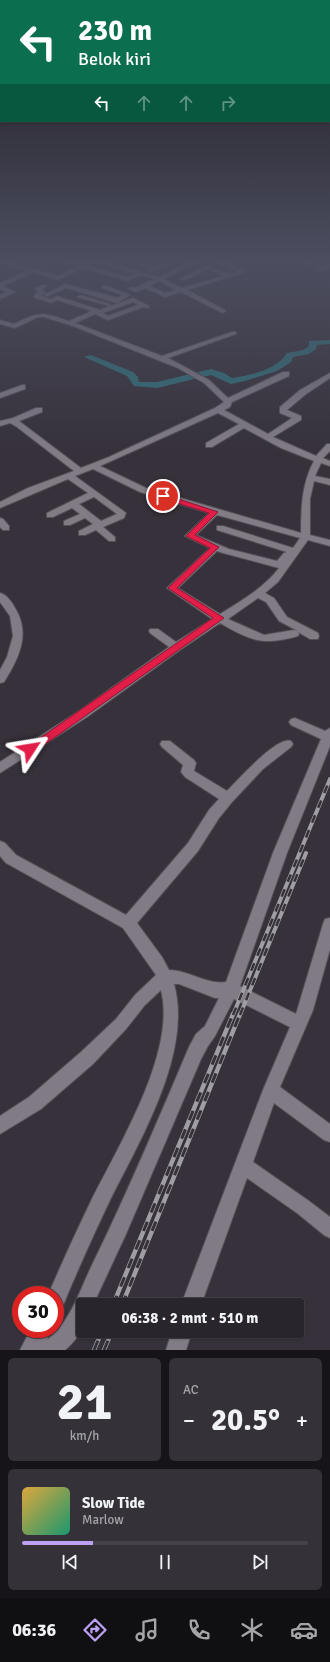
<!DOCTYPE html>
<html lang="id">
<meta charset="utf-8">
<style>
:root{--surface:#28252c;--page:#343138;--text:#f1f3f6;--muted:#a5a5a9;--line:#444248;--accent:#bca0f2}
body{margin:0;font-family:Signika,sans-serif;background:var(--page);color:var(--text);height:100vh;display:flex;flex-direction:column;font-size:15px;white-space:nowrap}
*{box-sizing:border-box;margin:0}
p{font-size:13px;color:var(--muted)}
.icon{flex:none;width:22px;height:22px;fill:none;stroke:currentColor;stroke-width:2;stroke-linecap:round;stroke-linejoin:round}
.map{position:relative;height:1350px;overflow:hidden}
.side{display:flex;flex-direction:column;gap:8px;padding:8px;background:#161418;flex:1}
.side>*{flex:none}
.guide{position:absolute;left:0px;top:0px;width:330px;height:122px;box-shadow:0 1px 3px #0004,0 0 0 1px var(--line);background:#0b6e4f;color:#fff;overflow:hidden}
.speed{position:absolute;left:12px;top:1286px;display:flex;gap:8px;font-size:20px;font-weight:700;text-align:center}
.speed>*{display:grid;place-content:center;width:52px;height:52px;border-radius:50%;background:var(--surface);box-shadow:0 1px 3px #0004,0 0 0 1px var(--line);line-height:1}
.speed .limit{border:6px solid #d22;background:#fff;color:#111}
.pin{position:absolute;display:grid;place-items:center;width:34px;height:34px;color:#fff;margin:-17px;border:2px solid #fff;border-radius:50%;box-shadow:0 1px 4px #0007}
.me{position:absolute;width:44px;margin:-22px;rotate:57deg;stroke-linejoin:round;filter:drop-shadow(0 0 3px #0008)}
.turn{display:flex;align-items:center;gap:14px;height:84px;padding:0 12px;font-size:18px}
.turn .icon{width:52px;height:52px;stroke-width:2.5}
.turn b{display:block;font-size:28px;line-height:34px}
.lanes{display:flex;align-items:center;height:38px;padding:0 12px;background:#0003;justify-content:center;gap:20px;direction:ltr}
.lanes .off{opacity:.35}
.big{font-size:30px;font-weight:700;line-height:1.1}
.side .card{flex:1;display:flex;flex-direction:column;justify-content:center;gap:6px;min-width:0;padding:0 14px;border-radius:6px;background:var(--page)}
.side .dial{align-items:center;gap:0}
.dial b{font-size:52px;line-height:1}
.song{display:flex;align-items:center;gap:12px}
.cover{width:48px;height:48px;border-radius:6px;background:linear-gradient(135deg,hsl(40 70% 55%),hsl(160 70% 35%))}
.played{height:4px;border-radius:2px;background:linear-gradient(90deg,var(--accent) 25%,var(--line) 25%)}
.keys{display:flex;justify-content:space-around;direction:ltr}
.heat{display:flex;justify-content:space-between;align-items:center;font-size:22px;direction:ltr}
.side .tiles{flex:1;display:grid;gap:8px;grid-template-columns:1fr 1fr}
.card:last-child{grid-column:span 2}
.trip{position:absolute;left:76px;top:1298px;width:228px;height:40px;border-radius:4px;background:var(--surface);box-shadow:0 1px 3px #0004,0 0 0 1px var(--line);font-weight:700;line-height:40px;text-align:center}
.dock{display:flex;height:64px;justify-content:space-around;align-items:center;background:#100f12;color:var(--muted)}
.dock .icon{width:28px;height:28px}
.dock .selected{color:var(--accent)}
.dock b{font-size:18px;color:var(--text)}
.map>svg:first-child{display:block}
.lines{fill:none;stroke-linecap:round;stroke-linejoin:round}
.river{fill:#2f6f79;fill-rule:evenodd}
.minor-casing{stroke:#545058;stroke-width:2}
.minor{fill:#817b86;fill-rule:evenodd}
.rail-far1-casing{stroke:#a19da4;stroke-width:4}
.rail-casing{stroke:#a19da4;stroke-width:4.5}
.rail-far1{stroke:#36313a;stroke-width:2.5;stroke-dasharray:8;stroke-linecap:butt}
.rail{stroke:#36313a;stroke-width:3;stroke-dasharray:10;stroke-linecap:butt}
.route{fill:#e11d48;stroke:#92132f}
</style>
<div class="map">
<svg width="330" height="1350" viewBox="0 0 330 1350">
<rect width="100%" height="100%" fill="#36313a"/>
<g class="lines">
<!-- river -->
<path class="river" d="M330 340V344L317 345 316 349 309 354 293 357 291 362 277 371 245 381 231 384 211 375 157 388 134 386 127 376 84 357 91 355 133 372 138 377 139 382H157L211 369 224 373 232 378C251 375 277 370 287 353L303 350 309 346V341Z"/>
<!-- minor casing -->
<g class="minor-casing">
<path id="minor" d="M2 262H11L58 276 77 267 64 262 82 264 88 262H95L88 266 127 277 135 274 97 262H106L159 277 190 262H197L164 279 182 288 223 276 208 269 185 280 180 279 206 266 229 274 237 272 218 262H225L245 272 187 290 225 310 226 311 223 313 181 292 165 297 145 288 136 292 128 289 131 287 135 288 154 279 141 275 128 281 83 268 58 280 33 272 3 286 15 292 0 299V295L7 292 0 289V283L27 271ZM159 281 176 290 165 293 150 286Z
M131 262C139 262 147 266 155 266 160 266 165 262 171 262L151 272 148 270 150 268Z
M308 262H317L305 265V263Z
M330 263V267L319 271 316 269Z
M65 284 118 298 122 295 102 288V286L104 285 130 295 117 303 66 288 48 296 43 295Z
M43 285 48 286 42 289 45 292 41 296 51 299 57 296 100 310 110 306 77 297 80 295 110 304V306L133 298 149 306V308L143 307 108 320 95 314 75 323 162 356 232 332H236V334L168 358 209 380 228 398 283 372H289V376L232 402 230 407 224 410 268 434 292 418 280 413V407L300 390 330 373V378L306 394 287 410 301 416V420L273 437 316 456 327 444H330V451L323 458 330 461V466L321 463 315 476 330 479V485L314 481 310 499V535L330 540V546L308 540 278 582 265 593 274 598 287 617 318 633 319 636 318 639H310L298 632 299 634 298 636C263 646 251 641 220 623L180 650 87 717 0 773V762L79 711 169 647 150 633 149 631 150 629H158L176 642 212 619 167 588 210 548 185 536 209 513 140 492 93 469 75 476 126 513 124 518 103 527 115 537V541H109L96 530 85 535H79V531L93 524 85 518 70 525H64V521L80 514 72 508 53 517H47V513L88 493 68 479 0 508V502L28 488 74 471 17 427 10 423 0 426V421L13 418 36 408H42V412L19 421 81 468 109 457 215 408 224 402 204 383 178 368 73 326 44 317H38L15 328 0 324V320L14 324C40 311 42 312 69 321L92 311 57 300 51 303 34 297V295L38 292 35 289ZM133 302 138 305 108 316 103 313ZM218 413 239 424 206 443V447H212L244 428 281 448 314 461C302 483 301 507 301 533L146 488 100 466ZM94 497 117 514 101 521 79 504ZM217 515 300 538 293 548 223 526H217V530L287 552 284 553 277 561 229 549 196 535ZM217 551 223 553 279 568C264 588 241 601 220 614L178 588ZM258 598 266 602 279 621 298 631 294 630 264 635 228 619Z
M22 385H25V389L0 398V393Z
M0 518 3 519 9 526V530H3L0 527Z
M0 593C6 594 12 602 15 608 31 634 19 658 4 682L0 683V670L7 657 13 636 10 616 0 602Z
M295 718 325 731 330 728V746L287 853 240 986 296 1014 323 924 325 919 330 918V949L313 1010 280 1087 330 1124V1142L324 1140 274 1103 253 1162 309 1201 330 1217V1238L324 1235 297 1213 247 1178 201 1305H181L263 1090 290 1027 234 999 215 1036 208 1046 201 1059 126 1234 93 1305H83C83 1325 82 1336 65 1350H20L31 1329H52L47 1340C70 1323 80 1290 92 1265 127 1194 158 1120 189 1047L196 1034 205 1026 219 998H215L179 984H174C193 1052 140 1140 110 1200 93 1236 77 1271 62 1308L55 1310V1295H48C62 1263 76 1232 91 1201 118 1147 177 1051 161 990L145 1005 126 1029 93 1064 41 1109 0 1134V1116L29 1097 81 1052 116 1019 135 995 156 975 123 928 6 863 0 856V841L5 843 16 855 126 915 188 843 209 810 219 799 185 777 181 772 183 765 162 747 160 744 162 741H170L194 760 196 763 194 771 227 791C238 780 277 736 291 741L293 744 291 747 263 769 232 802 219 818 198 851 137 923 162 957 169 970C189 970 206 985 226 982L273 853 321 739 291 725 289 722 291 719Z
M172 1331H192L186 1350H166Z"/>
</g>
<!-- minor -->
<use href="#minor" class="minor"/>
<!-- rail-far1 casing -->
<g class="rail-far1-casing">
<path id="rail-far1" d="M233 1015 330 779
M240 1015 306 853"/>
</g>
<!-- rail casing -->
<g class="rail-casing">
<path id="rail" d="M113 1305 233 1014
M122 1305 240 1014
M94 1350 102 1331
M104 1350 112 1331"/>
</g>
<!-- rail-far1 -->
<use href="#rail-far1" class="rail-far1"/>
<!-- rail -->
<use href="#rail" class="rail"/>
</g>
<!-- sky -->
<linearGradient id="sky" x2="0" y2="1"><stop stop-color="#1e1b20"/><stop offset="0.58" stop-color="#4c4e60"/><stop offset="1" stop-color="#4c4e60" stop-opacity="0"/></linearGradient>
<rect width="330" height="451" fill="url(#sky)"/>
<!-- route -->
<path class="route" d="M161 495H166L218 512 195 535 219 547 177 588 224 618 34 752H27L25 749 27 747 213 618 168 588 210 548 186 536 209 513 161 498Z"/>
</svg>
<div class="speed"><div class="limit">30</div></div>
<div class="pin" style="left:163px;top:496px;background:#d93025"><svg class="icon" aria-label="arrive" viewBox="0 0 24 24"><path d="M6 21V4h12l-3 4 3 4H6"/></svg></div>
<svg class="me" style="left:30px;top:749px" viewBox="-20 -20 40 40"><path d="M0-17L14 15 0 8-14 15z" fill="#e11d48" stroke="#fff" stroke-width="4"/></svg>
<div class="trip">06:38 · 2 mnt · 510 m</div>
<div class="guide">
<div class="turn"><svg class="icon" aria-label="left" viewBox="0 0 24 24"><path d="M17 20v-9H6M10 6l-5 5 5 5"/></svg><div><b>230 m</b>Belok kiri</div></div>
<div class="lanes"><svg class="icon" aria-label="left" viewBox="0 0 24 24"><path d="M17 20v-9H6M10 6l-5 5 5 5"/></svg><svg class="icon off" aria-label="ahead" viewBox="0 0 24 24"><path d="M12 20V5M6 11l6-6 6 6"/></svg><svg class="icon off" aria-label="ahead" viewBox="0 0 24 24"><path d="M12 20V5M6 11l6-6 6 6"/></svg><svg class="icon off" aria-label="right" viewBox="0 0 24 24"><path d="M7 20v-9h11M14 6l5 5-5 5"/></svg></div>
</div>
</div>
<section class="side">
<div class="tiles">
<div class="card dial"><b>21</b><p>km/h</p></div>
<div class="card"><p>AC</p>
<div class="heat"><a>−</a><b class="big">20.5°</b><a>+</a></div>
</div>
<div class="card">
<div class="song"><i class="cover"></i><div><b>Slow Tide</b><p>Marlow</p></div></div>
<div class="played"></div>
<div class="keys"><svg class="icon" aria-label="previous" viewBox="0 0 24 24"><path d="M18 5L8 12l10 7zM5 5v14"/></svg><svg class="icon" aria-label="pause" viewBox="0 0 24 24"><path d="M8 5v14M16 5v14"/></svg><svg class="icon" aria-label="next" viewBox="0 0 24 24"><path d="M6 5l10 7-10 7zM19 5v14"/></svg></div>
</div>
</div>
</section>
<nav class="dock">
<b>06:36</b>
<svg class="icon selected" aria-label="directions" viewBox="0 0 24 24"><path d="M12 3l9 9-9 9-9-9zM9 14v-3h6M13 9l2 2-2 2"/></svg>
<svg class="icon" aria-label="music" viewBox="0 0 24 24"><path d="M9 18V5l10-2v13"/><circle cx="6" cy="18" r="3"/><circle cx="16" cy="16" r="3"/></svg>
<svg class="icon" aria-label="phone" viewBox="0 0 24 24"><path d="M5 4h4l2 5-3 2q2 4 5 5l2-3 5 2v4C11 20 4 13 5 4z"/></svg>
<svg class="icon" aria-label="climate" viewBox="0 0 24 24"><path d="M12 3v18M4 7l16 10M4 17L20 7"/></svg>
<svg class="icon" aria-label="car" viewBox="0 0 24 24"><path d="M5 17H2v-5l4-1 3-4h7l3 4 3 1v5h-3M9 17h6M6 11h13"/><circle cx="7" cy="17" r="2"/><circle cx="17" cy="17" r="2"/></svg>
</nav>
